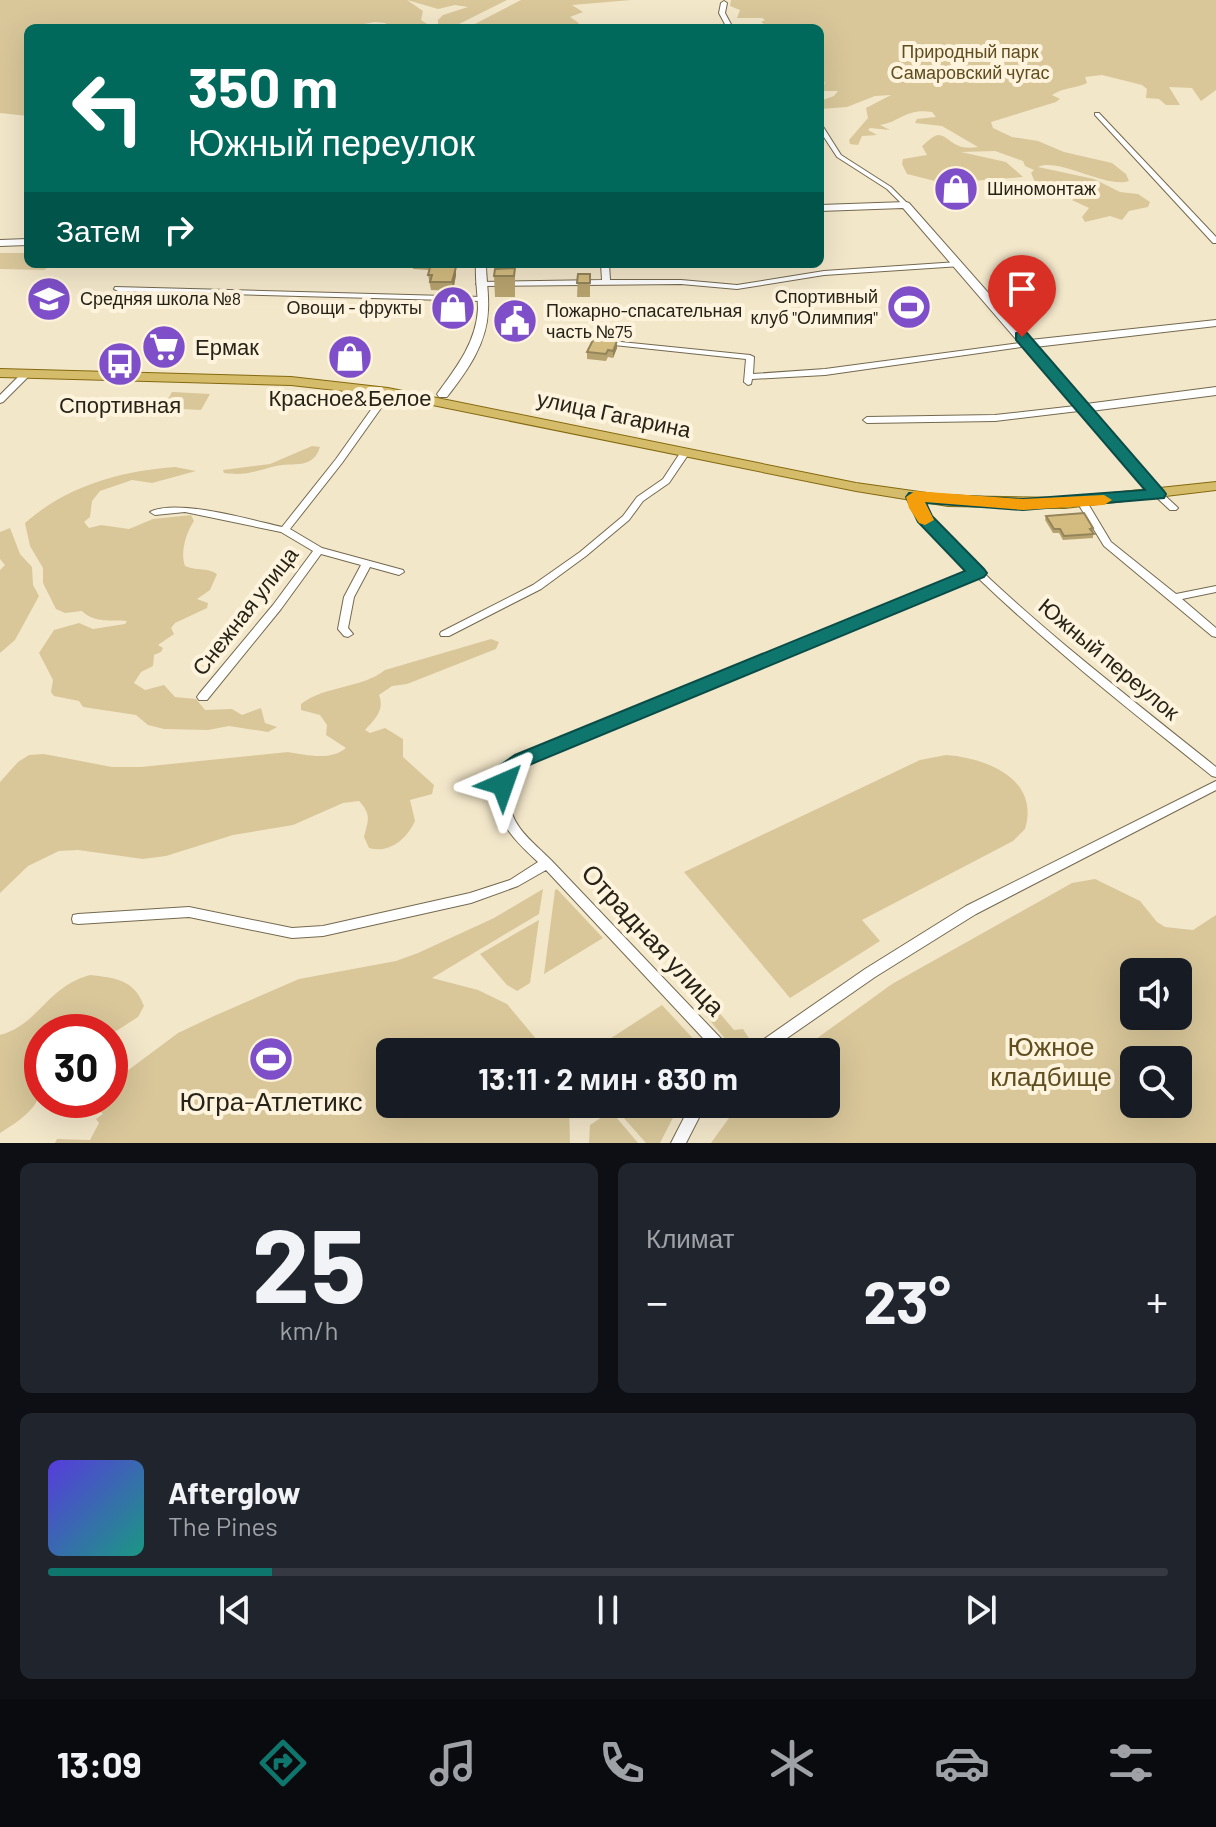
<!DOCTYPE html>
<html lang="ru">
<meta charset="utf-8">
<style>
:root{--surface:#171b24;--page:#20242c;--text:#f1f3f6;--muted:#9ea1a6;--line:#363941;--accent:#0f766e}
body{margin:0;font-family:Barlow,sans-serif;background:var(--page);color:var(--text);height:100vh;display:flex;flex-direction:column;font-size:30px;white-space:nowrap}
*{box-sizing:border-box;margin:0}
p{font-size:26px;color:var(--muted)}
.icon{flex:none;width:44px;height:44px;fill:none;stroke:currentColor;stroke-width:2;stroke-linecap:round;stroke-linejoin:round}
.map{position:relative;height:1143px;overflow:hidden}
.panel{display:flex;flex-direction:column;gap:20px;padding:20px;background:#0d0f14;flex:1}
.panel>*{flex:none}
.banner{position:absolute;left:24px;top:24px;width:800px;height:244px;border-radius:12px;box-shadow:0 8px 32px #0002;background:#00695c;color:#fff;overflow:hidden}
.controls{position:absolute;left:1120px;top:958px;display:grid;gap:16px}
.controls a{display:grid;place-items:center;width:72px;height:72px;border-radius:12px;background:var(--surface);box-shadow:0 8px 32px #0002;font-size:40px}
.speed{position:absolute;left:24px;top:1014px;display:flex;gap:16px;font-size:40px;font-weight:700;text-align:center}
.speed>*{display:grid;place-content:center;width:104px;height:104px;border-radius:50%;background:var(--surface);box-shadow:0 8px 32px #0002;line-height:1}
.speed .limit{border:12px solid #d22;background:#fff;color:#111}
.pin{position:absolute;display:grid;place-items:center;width:68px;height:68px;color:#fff;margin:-82px -34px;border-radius:50% 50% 50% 0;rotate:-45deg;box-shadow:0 0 8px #0007}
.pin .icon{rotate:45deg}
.me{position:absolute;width:88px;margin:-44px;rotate:43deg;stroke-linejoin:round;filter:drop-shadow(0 0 6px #0008)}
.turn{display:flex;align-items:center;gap:28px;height:168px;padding:0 32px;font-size:36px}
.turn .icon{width:104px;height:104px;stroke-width:2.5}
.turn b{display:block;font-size:56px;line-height:68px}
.then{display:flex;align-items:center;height:76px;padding:0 32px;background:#0003;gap:16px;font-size:30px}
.big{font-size:60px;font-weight:700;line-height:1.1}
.panel .widget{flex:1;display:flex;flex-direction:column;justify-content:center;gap:12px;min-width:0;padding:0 28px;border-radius:12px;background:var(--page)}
.panel .dial{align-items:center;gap:0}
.dial b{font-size:104px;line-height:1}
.song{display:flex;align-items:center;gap:24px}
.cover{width:96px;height:96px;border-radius:12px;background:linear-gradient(135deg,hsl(250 70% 55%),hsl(170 70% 35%))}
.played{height:8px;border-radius:4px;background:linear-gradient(90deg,var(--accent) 20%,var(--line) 20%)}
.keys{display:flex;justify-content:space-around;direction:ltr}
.heat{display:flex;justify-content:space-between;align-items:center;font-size:44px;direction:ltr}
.panel .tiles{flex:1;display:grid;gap:20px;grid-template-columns:1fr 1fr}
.widget:last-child{grid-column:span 2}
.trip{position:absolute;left:376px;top:1038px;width:464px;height:80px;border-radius:12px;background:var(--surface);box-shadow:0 8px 32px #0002;font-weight:700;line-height:80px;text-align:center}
.menu{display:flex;height:128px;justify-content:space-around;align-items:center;background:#090b0e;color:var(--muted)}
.menu .icon{width:56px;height:56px}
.menu .on{color:var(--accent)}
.menu b{font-size:36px;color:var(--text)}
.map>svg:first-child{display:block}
.green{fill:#d9c79a;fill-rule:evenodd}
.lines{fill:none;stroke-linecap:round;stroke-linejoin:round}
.minor-casing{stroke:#74694f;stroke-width:2}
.tertiary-casing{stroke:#74694f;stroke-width:2}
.primary-casing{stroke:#85690e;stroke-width:2}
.minor{fill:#fff;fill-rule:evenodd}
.tertiary{fill:#fff;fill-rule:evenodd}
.primary{fill:#d4bc6b;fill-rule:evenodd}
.wall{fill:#b6a26e}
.shaded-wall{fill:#94845a}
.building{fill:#d4bc80;stroke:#94845a;stroke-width:2}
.route{fill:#0f766e;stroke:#0a4d48;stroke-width:2}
.slow{fill:#f59e0b}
.labels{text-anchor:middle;stroke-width:8;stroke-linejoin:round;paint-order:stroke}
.far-park-label{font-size:18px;fill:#604e20;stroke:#fef4dd}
.far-poi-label{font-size:18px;fill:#272318;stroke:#fef4dd;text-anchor:start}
.poi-label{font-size:22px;fill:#272318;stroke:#fef4dd}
.street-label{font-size:22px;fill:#272318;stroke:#fef4dd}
.near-street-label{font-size:26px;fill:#272318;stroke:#fef4dd}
.near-park-label{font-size:26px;fill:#604e20;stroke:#fef4dd}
.near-poi-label{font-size:26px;fill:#272318;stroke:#fef4dd}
</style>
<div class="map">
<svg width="1216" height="1143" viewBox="0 0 1216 1143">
<rect width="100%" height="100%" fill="#f3e7ca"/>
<!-- green -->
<path class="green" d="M0 0H507L455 26 438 24V20L443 15 468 7 455 5 438 9 407 0 423 11 421 20 430 26 392 28 385 23 375 22 342 28H28V116L0 113Z
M521 0H631L572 5 583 12 570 17 579 23 577 25 587 28 469 27Z
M731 0H1216V90L1201 101 1192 88 1169 87 1180 105H1166L1159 99 1146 98 1147 89 1142 85 1102 75 1085 77 1087 83C1075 89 1064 87 1052 95L1060 99 1056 102 991 122 993 128 1012 137 1038 141 1064 152 1112 163 1126 174 1129 181C1107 189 1058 157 1038 167L1094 179 1120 192 1138 194 1150 202 1148 207 1129 211 1122 220 1110 216 1085 222 1082 217 1089 208 1072 200 1082 195 1072 193 1067 185 1055 182 1052 187 1043 188 1036 184 1031 173 1034 170 1025 166 1023 161 995 151 961 152 1006 162 1023 177 943 183 907 174 902 164 903 159 927 155 922 146C926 143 933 135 939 135 951 137 953 151 978 147L942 126 915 123 917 119 936 117 932 112C906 108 902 121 880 125L890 130 870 128 868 130 877 135 862 136 858 145 850 144 849 140 868 118 866 108 891 95 875 96 847 107 820 109V101L834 96 838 91H820V85L826 83 820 81V28H770L761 22 765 20 762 18H737L740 10 730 6Z
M0 253H28V264H54L44 270 0 269Z
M172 392H173L210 394 201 410 163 408Z
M312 446 320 447C313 470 293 462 276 466 255 471 247 476 224 473L223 470 270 464Z
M175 467 196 471 152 483 132 480 100 491 92 501 90 517 84 522 89 528 101 525 129 529 153 519 191 515 194 521C186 533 180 552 185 566 197 571 206 567 217 574L210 590 197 599 208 603 207 608 175 623 171 628 174 634 158 645 163 648 161 652 154 655 153 666 141 672 134 683 145 690 164 685 175 697 196 699 205 710 232 709 242 715 261 708 265 723 277 727 268 732 229 726 208 730 164 729 148 725 136 715 83 707 79 701 54 696 51 692 53 680 39 653 54 630 79 623 93 629 125 624 127 621C113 620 93 623 82 611L65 613 56 609 43 583V568L30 546 25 523C67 486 120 471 175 467Z
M10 528 20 554 32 567 33 585 39 596 15 640 0 653V570L5 565 0 559V532Z
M491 639 499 642 496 649 407 684 392 686 379 695C385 710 375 719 365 730L370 733 385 728 403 739V757L434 785 432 794 410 800 415 821C407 839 389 854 369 848L364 837C368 820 372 815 359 801L343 803 293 825 233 835 166 856 143 859 78 850 59 851 28 866 0 893V782L18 762 29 755 44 754 112 767H141L288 752C306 755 331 761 346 748L326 735 327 725 320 715 301 710V704C326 685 361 689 385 670Z
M946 755C987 758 1040 779 1025 829L1013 841 862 920 880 941 790 998 684 872 920 760Z
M1095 879 1140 901 1157 922 1165 927 1193 930 1216 915V1143H711L739 1104H826V1052H798L892 984 1072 883ZM1134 972H1178V1016H1134ZM1134 1060H1178V1104H1134Z
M543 889 539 914 432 978 478 990 507 1004 547 1052H390V1104H569L570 1143H55L57 1139 90 1140 99 1123 96 1119 103 1114 99 1110 105 1105 102 1102 110 1100 125 1082 119 1077 178 1033 214 1016 299 979 396 961 418 953 494 918Z
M557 889 603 938 544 974 555 890Z
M539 920 530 983 517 991 507 985 480 954Z
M90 975C115 978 134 979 144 1006L138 1017 110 1035V1032H42C42 1088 53 1101 0 1133V1035C40 1024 46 987 90 975Z
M689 977 734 1030 743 1029 750 1040 747 1046 739 1049 732 1047 687 993 683 983Z
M662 1005 699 1045 684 1052 681 1049 605 1042Z
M621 1104H680L660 1143H646L615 1108Z
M611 1111 638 1143H589L590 1125Z"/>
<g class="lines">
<!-- minor casing -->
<g class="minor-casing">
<path id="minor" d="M724 1 727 3 725 13 733 28H727L719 13 721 3Z
M1095 113H1099L1216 237V243H1213L1095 115Z
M820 124 822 125 841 155 891 187 908 204V206H904L887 189 837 157 820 131Z
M958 262H961V266L824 275 737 289 681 284 480 286 476 284 480 282 602 280 601 264H609L610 280H681L737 285 824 271Z
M115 287 482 297 486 299 482 301 118 291 114 289Z
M611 341 750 355 754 357 753 374 825 369 1028 342 1032 344 1028 346 825 375 752 379 751 384 748 385 744 382 746 359 614 345H611Z
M26 371 30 374 29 376 3 402 0 403V395L23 372Z
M388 389 392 392 391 394 342 463 290 529 322 548 403 570 404 572 399 575 370 567 354 597 348 628 353 634 348 637 344 636 338 629 344 597 361 565 321 554 281 609 207 700H199L197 697 199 694 273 605 313 551 281 532 185 512 155 515 150 512C176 498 251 520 282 527L336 459 385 390Z
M1084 405 1088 408 1087 410 995 421 867 423 863 420 867 417 995 415Z
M685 449 690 452 669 483 643 501 629 520 586 556 541 589 449 636H441L440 634 441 632 533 585 580 552 623 516 637 497 663 479 682 450Z
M1158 491 1161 492 1176 506 1178 508 1176 510H1170L1155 496 1153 494Z
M915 494C923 500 925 510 931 519 948 541 971 560 991 580 1062 646 1140 706 1216 767V777L1212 776C1132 712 1051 648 977 577L518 768C510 777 509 785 509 798 510 826 532 841 551 860L730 1048 732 1052H716L546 870 518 886 471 903 323 936 292 938 189 917 78 924 73 923 72 919 73 915 78 914 189 907 292 928 323 926 470 893 510 880 538 862C519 844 498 826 497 798 497 783 500 773 510 762L971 572 953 554 923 521 910 497Z
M1082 499 1087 502 1111 542 1176 594 1216 586V592L1182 599 1216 628V637L1212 636 1104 546 1077 502Z
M1216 781V790L976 914 875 977 767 1052H749L751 1048 865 969 966 906Z
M691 1104H706L686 1143H671Z"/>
</g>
<!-- tertiary casing -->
<g class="tertiary-casing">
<path id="tertiary" d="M906 202 909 203 1030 340 1216 320V326L1035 347 1086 404 1216 387V395L1091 411 1157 485 1159 488 1157 491H1147L903 208 820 211V205Z
M28 239V245L0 246V240Z
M476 264H486C486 279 489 294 488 310 487 344 467 371 447 397H439L437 394C456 368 476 343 478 309 478 294 475 279 476 264Z"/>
</g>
<!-- primary casing -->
<g class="primary-casing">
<path id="primary" d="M0 369 291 377 388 388 856 483 948 496 1065 498 1216 482V490L1065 508 948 506 856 491 388 396 291 385 0 377Z"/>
</g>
<!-- minor -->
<use href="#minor" class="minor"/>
<!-- tertiary -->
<use href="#tertiary" class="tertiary"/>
<!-- primary -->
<use href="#primary" class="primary"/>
</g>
<!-- wall -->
<path class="wall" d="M412 264H447L446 267H456V275L453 291 431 290 428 275 430 270 413 269Z
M515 268V297H495L494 276Z
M578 274H590V297H577Z
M462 300 460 313 443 312V309Z
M617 348 613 358 608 357 606 361 587 359V352Z
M1046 516 1093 528V538L1063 540 1059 533H1053L1045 520Z"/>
<!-- shaded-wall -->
<path class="shaded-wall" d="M456 267V275L453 291 452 282Z
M617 341V348L613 358V351Z"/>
<!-- building -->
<path class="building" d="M431 264H444L443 267H456L452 282H430L432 275H428Z
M515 268 514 276H494L495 269Z
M578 274H590V283H577Z
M446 300H462L460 309H443Z
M594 338 617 341 613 351 608 350 606 354 587 352Z
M1084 513 1093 528 1090 529 1094 534 1064 536 1060 529H1054L1046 516Z"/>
<!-- route -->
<path class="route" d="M1022 332 1027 333 1164 491 1166 494 1164 498 1023 510 926 503 932 516 984 569 987 573 984 577 529 765 516 775 510 790H495L492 784 499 766 515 755 965 571 918 522 906 497 909 493 1023 499 1145 490 1016 340V333Z"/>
<!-- slow -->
<path class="slow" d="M915 491 1023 499 1104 495 1112 500 1104 505 1023 510 925 502 934 520 925 525 919 523 909 508 906 497Z"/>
<!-- icons -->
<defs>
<g id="shop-disc" transform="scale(2.3)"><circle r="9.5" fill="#7e4fc8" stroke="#fef4dd"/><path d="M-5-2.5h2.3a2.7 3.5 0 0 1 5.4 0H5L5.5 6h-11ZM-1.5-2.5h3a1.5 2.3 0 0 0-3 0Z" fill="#fff"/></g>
<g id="school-disc" transform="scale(2.3)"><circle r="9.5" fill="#7e4fc8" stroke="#fef4dd"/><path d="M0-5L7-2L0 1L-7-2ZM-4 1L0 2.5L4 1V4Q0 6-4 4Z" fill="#fff"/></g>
<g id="stadium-disc" transform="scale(2.3)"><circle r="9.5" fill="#7e4fc8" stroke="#fef4dd"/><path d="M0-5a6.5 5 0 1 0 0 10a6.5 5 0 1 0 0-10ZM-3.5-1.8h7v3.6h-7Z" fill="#fff"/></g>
<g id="civic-disc" transform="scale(2.3)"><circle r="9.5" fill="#7e4fc8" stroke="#fef4dd"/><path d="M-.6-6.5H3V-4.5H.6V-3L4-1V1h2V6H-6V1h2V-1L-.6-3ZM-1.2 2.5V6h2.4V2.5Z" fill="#fff"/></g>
<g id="supermarket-disc" transform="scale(2.3)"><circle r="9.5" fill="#7e4fc8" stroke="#fef4dd"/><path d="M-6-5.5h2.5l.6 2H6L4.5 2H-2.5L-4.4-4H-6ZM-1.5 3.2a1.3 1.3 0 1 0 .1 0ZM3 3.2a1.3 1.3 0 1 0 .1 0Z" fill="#fff"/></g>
<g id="bus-disc" transform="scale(2.3)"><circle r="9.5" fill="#7e4fc8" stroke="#fef4dd"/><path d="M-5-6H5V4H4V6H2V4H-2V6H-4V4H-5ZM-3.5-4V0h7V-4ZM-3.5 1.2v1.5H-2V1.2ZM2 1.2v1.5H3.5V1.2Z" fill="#fff"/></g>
</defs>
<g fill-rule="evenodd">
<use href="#shop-disc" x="956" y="189"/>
<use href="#school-disc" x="49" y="299"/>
<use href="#stadium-disc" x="909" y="307"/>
<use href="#shop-disc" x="453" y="308"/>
<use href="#civic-disc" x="515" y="321"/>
<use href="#supermarket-disc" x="164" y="347"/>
<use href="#shop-disc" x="350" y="357"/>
<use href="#bus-disc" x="120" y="364"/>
<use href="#stadium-disc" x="271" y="1059"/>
</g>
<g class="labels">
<!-- far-park labels -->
<g class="far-park-label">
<text x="970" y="58">Природный парк<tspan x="970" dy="21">Самаровский чугас</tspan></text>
</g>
<!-- far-poi labels -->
<g class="far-poi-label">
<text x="987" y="195">Шиномонтаж</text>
<text x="878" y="303" text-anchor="end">Спортивный<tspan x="878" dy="21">клуб "Олимпия"</tspan></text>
<text x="80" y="305">Средняя школа №8</text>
<text x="422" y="314" text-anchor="end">Овощи - фрукты</text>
<text x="546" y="317">Пожарно-спасательная<tspan x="546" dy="21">часть №75</tspan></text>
</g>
<!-- poi labels -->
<g class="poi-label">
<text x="195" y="355" text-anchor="start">Ермак</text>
<text x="350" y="406">Красное&amp;Белое</text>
<text x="120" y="413">Спортивная</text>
</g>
<!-- street labels -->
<g class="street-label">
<text transform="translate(614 414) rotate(12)" y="8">улица Гагарина</text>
<text transform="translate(245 611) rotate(-52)" y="8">Снежная улица</text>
<text transform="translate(1109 659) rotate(40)" y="8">Южный переулок</text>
</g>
<!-- near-street labels -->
<g class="near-street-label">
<text transform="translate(653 940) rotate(47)" y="9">Отрадная улица</text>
</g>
<!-- near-park labels -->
<g class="near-park-label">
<text x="1051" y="1056">Южное<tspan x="1051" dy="30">кладбище</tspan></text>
</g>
<!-- near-poi labels -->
<g class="near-poi-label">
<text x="271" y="1111">Югра-Атлетикс</text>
</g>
</g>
</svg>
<div class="controls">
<a><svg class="icon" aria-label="sound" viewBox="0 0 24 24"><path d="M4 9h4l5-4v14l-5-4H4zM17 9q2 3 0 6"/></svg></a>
<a><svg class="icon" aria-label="search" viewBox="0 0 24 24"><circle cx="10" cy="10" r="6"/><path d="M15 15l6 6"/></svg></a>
</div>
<div class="speed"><div class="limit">30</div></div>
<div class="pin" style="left:1022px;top:337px;background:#d93025"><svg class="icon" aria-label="arrive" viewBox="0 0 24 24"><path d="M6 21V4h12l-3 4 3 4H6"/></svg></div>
<svg class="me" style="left:503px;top:784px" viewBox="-20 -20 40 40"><path d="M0-17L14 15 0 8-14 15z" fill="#0f766e" stroke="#fff" stroke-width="4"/></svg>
<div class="trip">13:11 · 2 мин · 830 m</div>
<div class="banner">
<div class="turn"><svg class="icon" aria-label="left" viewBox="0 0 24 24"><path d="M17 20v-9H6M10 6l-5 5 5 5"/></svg><div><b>350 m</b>Южный переулок</div></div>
<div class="then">Затем<svg class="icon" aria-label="right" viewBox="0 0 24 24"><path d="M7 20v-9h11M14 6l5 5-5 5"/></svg></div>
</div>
</div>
<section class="panel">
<div class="tiles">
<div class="widget dial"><b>25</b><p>km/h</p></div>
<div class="widget"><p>Климат</p>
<div class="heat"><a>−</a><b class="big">23°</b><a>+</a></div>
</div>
<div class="widget">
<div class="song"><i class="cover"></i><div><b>Afterglow</b><p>The Pines</p></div></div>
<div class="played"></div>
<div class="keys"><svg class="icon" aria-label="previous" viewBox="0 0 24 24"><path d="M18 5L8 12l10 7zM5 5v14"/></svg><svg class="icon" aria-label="pause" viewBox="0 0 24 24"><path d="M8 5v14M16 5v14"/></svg><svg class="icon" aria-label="next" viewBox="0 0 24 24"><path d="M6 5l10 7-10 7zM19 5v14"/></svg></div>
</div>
</div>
</section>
<nav class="menu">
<b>13:09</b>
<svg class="icon on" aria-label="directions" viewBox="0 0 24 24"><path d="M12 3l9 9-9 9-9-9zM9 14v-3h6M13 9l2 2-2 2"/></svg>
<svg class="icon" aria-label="music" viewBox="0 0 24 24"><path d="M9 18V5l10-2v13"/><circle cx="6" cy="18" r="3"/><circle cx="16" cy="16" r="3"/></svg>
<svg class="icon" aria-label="phone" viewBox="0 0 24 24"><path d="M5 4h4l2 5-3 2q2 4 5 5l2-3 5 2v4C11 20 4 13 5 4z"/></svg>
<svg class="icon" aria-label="climate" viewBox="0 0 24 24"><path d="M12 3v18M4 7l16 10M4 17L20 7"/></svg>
<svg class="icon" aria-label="car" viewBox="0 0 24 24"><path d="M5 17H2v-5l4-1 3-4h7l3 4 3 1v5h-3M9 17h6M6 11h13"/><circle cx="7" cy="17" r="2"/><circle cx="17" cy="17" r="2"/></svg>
<svg class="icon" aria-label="filters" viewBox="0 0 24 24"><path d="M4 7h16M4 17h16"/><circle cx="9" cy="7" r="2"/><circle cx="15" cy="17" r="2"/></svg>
</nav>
